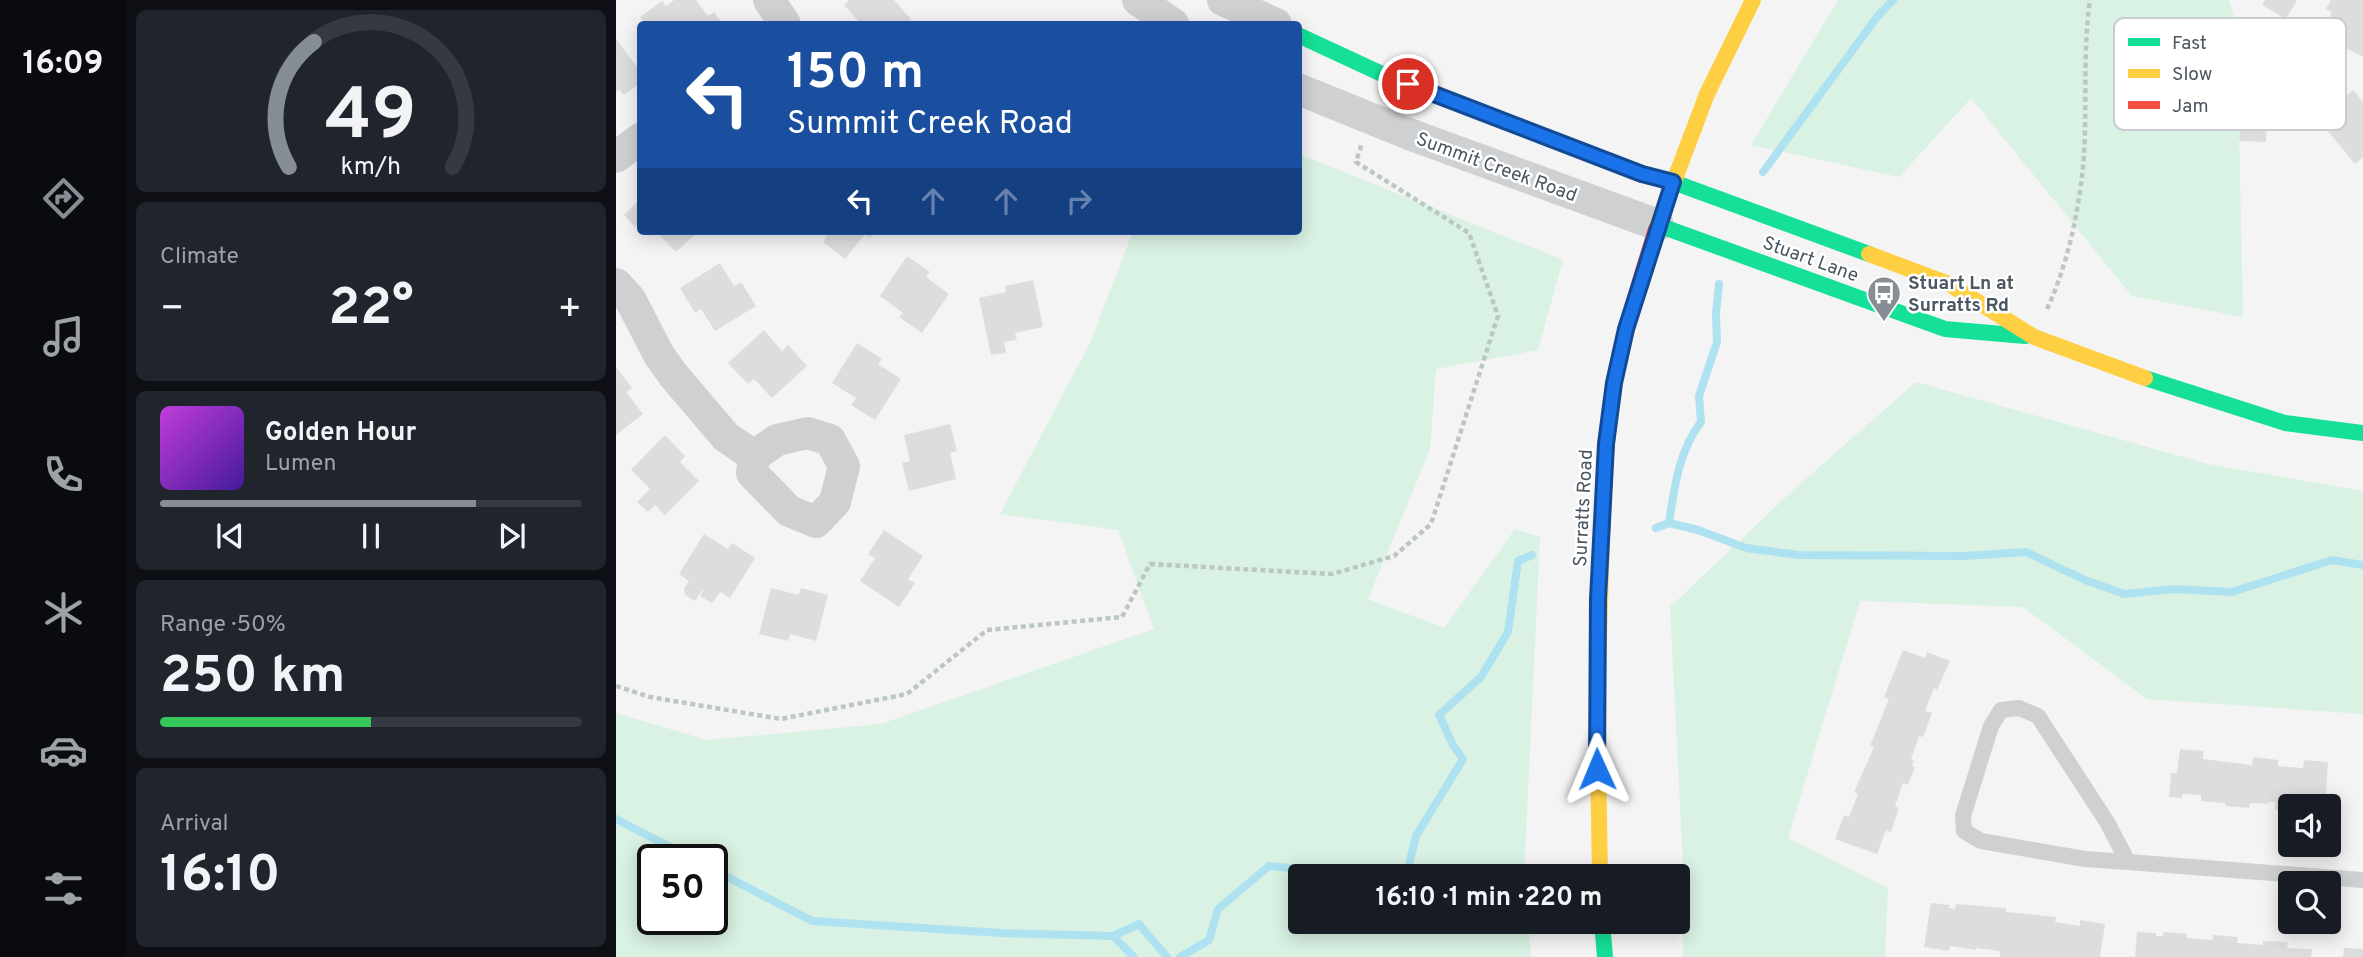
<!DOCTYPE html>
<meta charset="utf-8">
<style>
:root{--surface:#171b24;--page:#20242c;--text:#f1f3f6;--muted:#9ea1a6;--line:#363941;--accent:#868d94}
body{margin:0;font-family:Overpass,sans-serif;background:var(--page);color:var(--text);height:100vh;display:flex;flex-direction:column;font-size:26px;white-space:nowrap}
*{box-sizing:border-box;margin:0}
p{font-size:23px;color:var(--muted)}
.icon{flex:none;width:38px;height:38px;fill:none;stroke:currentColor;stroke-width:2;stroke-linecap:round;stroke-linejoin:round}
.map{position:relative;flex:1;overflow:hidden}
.panel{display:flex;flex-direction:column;gap:10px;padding:10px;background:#0d0f14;width:490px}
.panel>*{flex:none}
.banner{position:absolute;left:21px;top:21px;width:665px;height:214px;border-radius:7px;box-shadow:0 4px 18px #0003;background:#1a4fa0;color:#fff;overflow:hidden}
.fabs{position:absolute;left:1662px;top:794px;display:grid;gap:14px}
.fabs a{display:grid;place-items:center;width:63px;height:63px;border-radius:7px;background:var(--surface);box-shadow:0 4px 18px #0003;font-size:35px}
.speed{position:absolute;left:21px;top:844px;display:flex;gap:14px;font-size:35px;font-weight:700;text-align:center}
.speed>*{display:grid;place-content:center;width:91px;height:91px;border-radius:50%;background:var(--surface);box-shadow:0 4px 18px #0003;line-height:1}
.speed .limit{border:4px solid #111;border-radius:10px;background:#fff;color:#111}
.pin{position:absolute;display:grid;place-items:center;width:60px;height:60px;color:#fff;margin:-30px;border:4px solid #fff;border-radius:50%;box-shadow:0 2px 7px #0007}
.me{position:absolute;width:77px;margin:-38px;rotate:359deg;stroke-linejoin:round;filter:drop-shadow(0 0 5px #0008)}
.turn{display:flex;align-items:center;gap:24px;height:147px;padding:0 35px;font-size:32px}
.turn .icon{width:91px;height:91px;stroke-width:2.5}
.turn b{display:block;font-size:49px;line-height:60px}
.lanes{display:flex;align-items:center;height:66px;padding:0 35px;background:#0003;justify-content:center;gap:35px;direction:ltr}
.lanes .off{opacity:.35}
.big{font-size:52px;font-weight:700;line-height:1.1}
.panel .widget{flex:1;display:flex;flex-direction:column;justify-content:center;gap:10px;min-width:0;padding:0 24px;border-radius:10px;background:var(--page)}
.panel .dial{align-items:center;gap:0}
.dial svg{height:182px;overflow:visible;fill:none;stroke:var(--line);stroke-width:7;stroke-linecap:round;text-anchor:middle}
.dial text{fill:var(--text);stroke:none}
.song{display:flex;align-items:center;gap:21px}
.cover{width:84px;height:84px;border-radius:10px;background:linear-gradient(135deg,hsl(290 70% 55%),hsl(260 70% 35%))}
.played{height:7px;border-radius:4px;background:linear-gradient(90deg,var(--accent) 75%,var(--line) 75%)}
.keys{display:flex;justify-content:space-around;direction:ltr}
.heat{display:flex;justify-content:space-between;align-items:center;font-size:38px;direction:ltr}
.charge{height:10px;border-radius:5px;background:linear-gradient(90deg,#34c759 50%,var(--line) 0)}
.trip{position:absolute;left:672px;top:864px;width:402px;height:70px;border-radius:7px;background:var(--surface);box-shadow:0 4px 18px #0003;font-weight:700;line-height:70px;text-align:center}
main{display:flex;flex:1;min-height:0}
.dock{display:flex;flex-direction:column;width:126px;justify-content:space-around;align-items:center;background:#090b0e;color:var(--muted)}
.dock .icon{width:49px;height:49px}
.dock .active{color:var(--accent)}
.dock b{font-size:32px;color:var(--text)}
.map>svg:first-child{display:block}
.green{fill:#d9f2e3;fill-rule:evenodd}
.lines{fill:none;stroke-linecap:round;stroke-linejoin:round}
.stream{stroke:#aee2f0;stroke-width:8}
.building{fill:#ddddde}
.path{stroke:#bcc7c4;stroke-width:4.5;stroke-dasharray:5 3.5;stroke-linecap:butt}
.lane{stroke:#ced0d2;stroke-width:16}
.street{stroke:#ced0d2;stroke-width:32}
.fast{stroke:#16e098;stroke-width:16}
.slow{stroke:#ffcf43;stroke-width:16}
.jam{stroke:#f24e42;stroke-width:16}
.route-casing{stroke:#114b97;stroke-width:18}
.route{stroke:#1a73e8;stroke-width:12}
.labels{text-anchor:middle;stroke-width:5;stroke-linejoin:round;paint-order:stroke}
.street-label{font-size:19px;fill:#4a5661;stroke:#fff}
.poi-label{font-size:19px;font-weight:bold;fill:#4a5661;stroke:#fff;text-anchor:start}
.key{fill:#fff;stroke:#c9ccd0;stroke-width:2}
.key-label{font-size:19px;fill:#4a5661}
</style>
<main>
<nav class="dock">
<b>16:09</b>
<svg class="icon active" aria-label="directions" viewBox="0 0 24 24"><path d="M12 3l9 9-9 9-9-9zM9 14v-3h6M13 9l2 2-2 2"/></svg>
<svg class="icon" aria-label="music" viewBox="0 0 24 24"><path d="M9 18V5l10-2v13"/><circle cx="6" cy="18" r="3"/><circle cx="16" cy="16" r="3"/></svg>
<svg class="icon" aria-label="phone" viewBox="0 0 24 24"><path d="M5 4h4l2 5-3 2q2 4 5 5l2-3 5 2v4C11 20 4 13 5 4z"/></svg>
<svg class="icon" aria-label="climate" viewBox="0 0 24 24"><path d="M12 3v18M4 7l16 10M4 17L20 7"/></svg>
<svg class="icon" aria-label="car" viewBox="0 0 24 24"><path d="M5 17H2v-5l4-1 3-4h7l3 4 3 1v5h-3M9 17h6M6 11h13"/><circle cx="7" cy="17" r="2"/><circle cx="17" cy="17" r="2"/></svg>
<svg class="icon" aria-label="filters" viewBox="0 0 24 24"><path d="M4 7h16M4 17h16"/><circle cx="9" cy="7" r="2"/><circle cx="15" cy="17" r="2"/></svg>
</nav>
<section class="panel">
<div class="widget dial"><svg viewBox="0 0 100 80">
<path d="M14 69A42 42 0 1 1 86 69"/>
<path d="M14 69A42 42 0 0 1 25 14" stroke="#868d94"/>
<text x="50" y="56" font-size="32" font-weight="700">49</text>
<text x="50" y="72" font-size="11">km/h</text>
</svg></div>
<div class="widget"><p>Climate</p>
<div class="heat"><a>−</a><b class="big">22°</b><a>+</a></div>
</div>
<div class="widget">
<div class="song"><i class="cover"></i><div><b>Golden Hour</b><p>Lumen</p></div></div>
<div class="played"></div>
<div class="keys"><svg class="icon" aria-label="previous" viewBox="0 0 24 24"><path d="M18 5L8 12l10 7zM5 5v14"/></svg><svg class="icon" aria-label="pause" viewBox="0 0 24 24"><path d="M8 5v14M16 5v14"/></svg><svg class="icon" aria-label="next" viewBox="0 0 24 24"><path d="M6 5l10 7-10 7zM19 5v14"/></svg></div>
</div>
<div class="widget"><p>Range · 50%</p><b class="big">250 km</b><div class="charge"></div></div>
<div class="widget"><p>Arrival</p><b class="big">16:10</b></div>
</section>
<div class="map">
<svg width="1747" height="957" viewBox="0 0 1747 957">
<rect width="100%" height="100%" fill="#f4f4f4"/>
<!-- green -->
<path class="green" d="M1222 0H1613L1621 29 1627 317 1516 296 1355 98 1283 177 1135 145Z
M683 154 947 260 922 350 820 369 814 450 752 599 828 628 899 529 924 537 908 877H684V922H912L915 957H0V713L91 740 265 724 538 629 502 530 384 514 474 343 517 231H682ZM96 859V919H37V859Z
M1300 382 1592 464 1747 491V714L1531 699 1407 607 1244 601 1172 838 1272 888 1269 957H1067L1068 884 1054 607 1175 492Z"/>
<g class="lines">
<!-- stream -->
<path class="stream" d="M1147 172 1261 17 1277 0
M1053 523C1058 489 1063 450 1085 422L1083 396 1101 342 1100 313 1103 284
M1040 528 1053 523 1082 530 1130 548 1183 555 1349 556 1410 552 1469 580 1508 594 1558 589 1616 592 1716 560 1747 565
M0 819 77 859
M96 869 196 921 385 933 497 936 518 957
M790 877 800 836 847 759 837 745 823 715 865 677 892 632 902 561 916 555
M497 936 523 924 551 957
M564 957 593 940 602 909 653 866 721 873V877"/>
</g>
<!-- building -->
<path class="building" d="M58 0H80L92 16 98 12 107 24H29L24 17 46 1 50 6Z
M233 0H278L295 19 289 24H245L228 5Z
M1649 0H1681L1670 19 1646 5Z
M1715 0H1747V57L1705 35 1716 12 1710 9Z
M0 39 24 71V83L8 95 3 90 0 92Z
M1737 90 1747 102V157L1739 164 1702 119Z
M1631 105 1651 106 1650 142 1623 141 1625 115H1630Z
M24 199V222L19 227 8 215Z
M31 231H83L60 252 40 231 35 236Z
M205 231H260L254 238 249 234 229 259 207 242 211 236Z
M291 256 314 272 310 277 333 294 306 333 283 317 287 313 264 296Z
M104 263 118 286 125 282 140 306 99 331 85 309 79 313 64 288Z
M417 280 427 327 399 333 401 340 388 342 390 353 375 355 363 298 390 292 389 286Z
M148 330 166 351 172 345 191 366 156 398 138 379 132 384 112 363Z
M241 343 266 359 262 364 285 379 259 420 235 405 240 398 216 383Z
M0 367 16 388 10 392 27 414 0 435Z
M334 424 341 451 334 453 340 479 293 491 286 463 294 461 288 435Z
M49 435 69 456 64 462 83 481 49 515 39 505 32 512 21 502 34 489 15 470Z
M268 530 307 556 292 579 299 583 283 607 244 581 259 558 252 554Z
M88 534 112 549 116 543 139 558 114 598 104 592 96 603 84 596 87 591 86 590 79 601 69 595 68 588 73 581 63 574Z
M155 588 183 595 185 588 212 595 200 641 174 634 172 641 143 634Z
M1287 650 1309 658 1311 652 1334 661 1321 690 1318 688 1309 711 1316 713 1307 737 1303 736 1295 759 1298 760 1296 766 1299 767 1292 785 1287 783 1279 806 1283 808 1275 832 1270 830 1261 854 1219 839 1228 815 1233 817 1242 794 1238 792 1258 747 1254 746 1273 699 1268 697Z
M1564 749 1587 751V759L1636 765 1637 757 1662 760V766L1687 768 1688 760 1712 762 1709 807H1675V811L1659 810V802H1653L1652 804 1634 803 1633 808 1610 806 1609 803 1585 801V795L1566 794V798L1553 797 1555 773H1561Z
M1315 903 1334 905 1333 908 1339 909 1340 904 1390 908V912L1440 917 1439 922 1464 926V920L1489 924 1484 957H1384V951L1360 948V950L1334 946 1333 951 1308 947Z
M1521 932 1540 933V936H1547V932L1571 934V938L1597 940V935L1622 937 1621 943 1647 945V941L1672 942 1671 948 1696 949 1695 957H1519Z
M1728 948 1747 949V957H1727Z"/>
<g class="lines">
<!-- path -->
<path class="path" d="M1431 309C1451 266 1462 215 1467 167 1472 112 1466 56 1474 0
M0 686 34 697 165 719 291 694 371 630 506 617 534 564 716 574 778 556 815 524 882 316 853 233 740 162 746 143"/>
<!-- lane -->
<path class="lane" d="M1403 708 1422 716 1491 822 1512 862 1469 859 1365 841 1348 831 1347 816 1375 726 1385 710Z
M1512 862 1747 880"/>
<!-- street -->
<path class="street" d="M153 0 169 24
M522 0 557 24
M607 0 660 24
M682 89 793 134 1042 225
M0 157 24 139
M0 284 14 299 43 355 58 376 110 437 138 456
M192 433 214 440 228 466 219 502 200 522 173 511 136 473 138 456 161 440Z"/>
<!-- fast -->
<path class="fast" d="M682 35 766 74 1026 174 1057 182 1253 254
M1042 225 1329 329 1409 336
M1529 378 1669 423 1747 433
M986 922 989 957"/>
<!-- slow -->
<path class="slow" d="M1040 229 1091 94 1137 0
M1253 254 1333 284 1418 337 1529 378
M984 877 981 702 986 537"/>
<!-- jam -->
<path class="jam" d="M986 537C988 490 989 443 996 397 1005 340 1023 284 1040 229"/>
</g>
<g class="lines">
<!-- route casing -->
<g class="route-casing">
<path id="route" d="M792 84 1026 174 1057 182 1010 329 998 383 990 444 982 599 981 769"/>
</g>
<!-- route -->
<use href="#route" class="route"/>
</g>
<!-- icons -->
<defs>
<g id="bus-pin" transform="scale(1.75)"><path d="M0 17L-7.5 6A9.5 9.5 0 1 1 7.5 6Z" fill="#868d94" stroke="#fff"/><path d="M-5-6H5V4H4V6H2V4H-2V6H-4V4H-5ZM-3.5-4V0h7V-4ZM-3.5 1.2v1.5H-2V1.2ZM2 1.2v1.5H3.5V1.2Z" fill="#fff"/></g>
</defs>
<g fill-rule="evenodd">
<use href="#bus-pin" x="1268" y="293"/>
</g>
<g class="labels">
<!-- street labels -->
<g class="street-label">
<text transform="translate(881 166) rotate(20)" y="7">Summit Creek Road</text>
<text transform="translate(1195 258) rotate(20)" y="7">Stuart Lane</text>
<text transform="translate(966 508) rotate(-87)" y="7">Surratts Road</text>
</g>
<!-- poi labels -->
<g class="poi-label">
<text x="1292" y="289">Stuart Ln at<tspan x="1292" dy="22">Surratts Rd</tspan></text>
</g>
</g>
<!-- legend -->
<rect x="1498" y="18" width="232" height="112" rx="10" class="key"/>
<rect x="1512" y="38" width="32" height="8" fill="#16e098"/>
<rect x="1512" y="69" width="32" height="9" fill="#ffcf43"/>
<rect x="1512" y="101" width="32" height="8" fill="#f24e42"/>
<g class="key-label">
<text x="1556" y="49">Fast</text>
<text x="1556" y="80">Slow</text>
<text x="1556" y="112">Jam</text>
</g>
</svg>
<div class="fabs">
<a><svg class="icon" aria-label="sound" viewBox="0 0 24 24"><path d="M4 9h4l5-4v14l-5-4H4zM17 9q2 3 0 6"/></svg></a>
<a><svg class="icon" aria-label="search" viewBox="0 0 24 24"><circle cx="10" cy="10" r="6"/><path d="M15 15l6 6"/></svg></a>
</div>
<div class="speed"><div class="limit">50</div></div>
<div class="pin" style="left:792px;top:84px;background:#d93025"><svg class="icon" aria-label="arrive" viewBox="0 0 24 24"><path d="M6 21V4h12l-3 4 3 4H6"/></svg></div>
<svg class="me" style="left:981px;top:769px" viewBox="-20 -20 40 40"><path d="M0-17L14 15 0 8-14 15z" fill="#1a73e8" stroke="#fff" stroke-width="4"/></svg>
<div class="trip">16:10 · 1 min · 220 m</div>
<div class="banner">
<div class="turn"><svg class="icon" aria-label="left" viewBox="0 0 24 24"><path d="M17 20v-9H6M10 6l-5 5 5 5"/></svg><div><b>150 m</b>Summit Creek Road</div></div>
<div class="lanes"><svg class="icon" aria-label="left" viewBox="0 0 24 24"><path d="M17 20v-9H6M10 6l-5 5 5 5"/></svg><svg class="icon off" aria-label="ahead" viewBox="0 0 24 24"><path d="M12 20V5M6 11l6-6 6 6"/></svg><svg class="icon off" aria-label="ahead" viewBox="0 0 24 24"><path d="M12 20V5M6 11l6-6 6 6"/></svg><svg class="icon off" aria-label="right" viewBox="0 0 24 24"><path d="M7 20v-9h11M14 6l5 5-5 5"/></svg></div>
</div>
</div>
</main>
